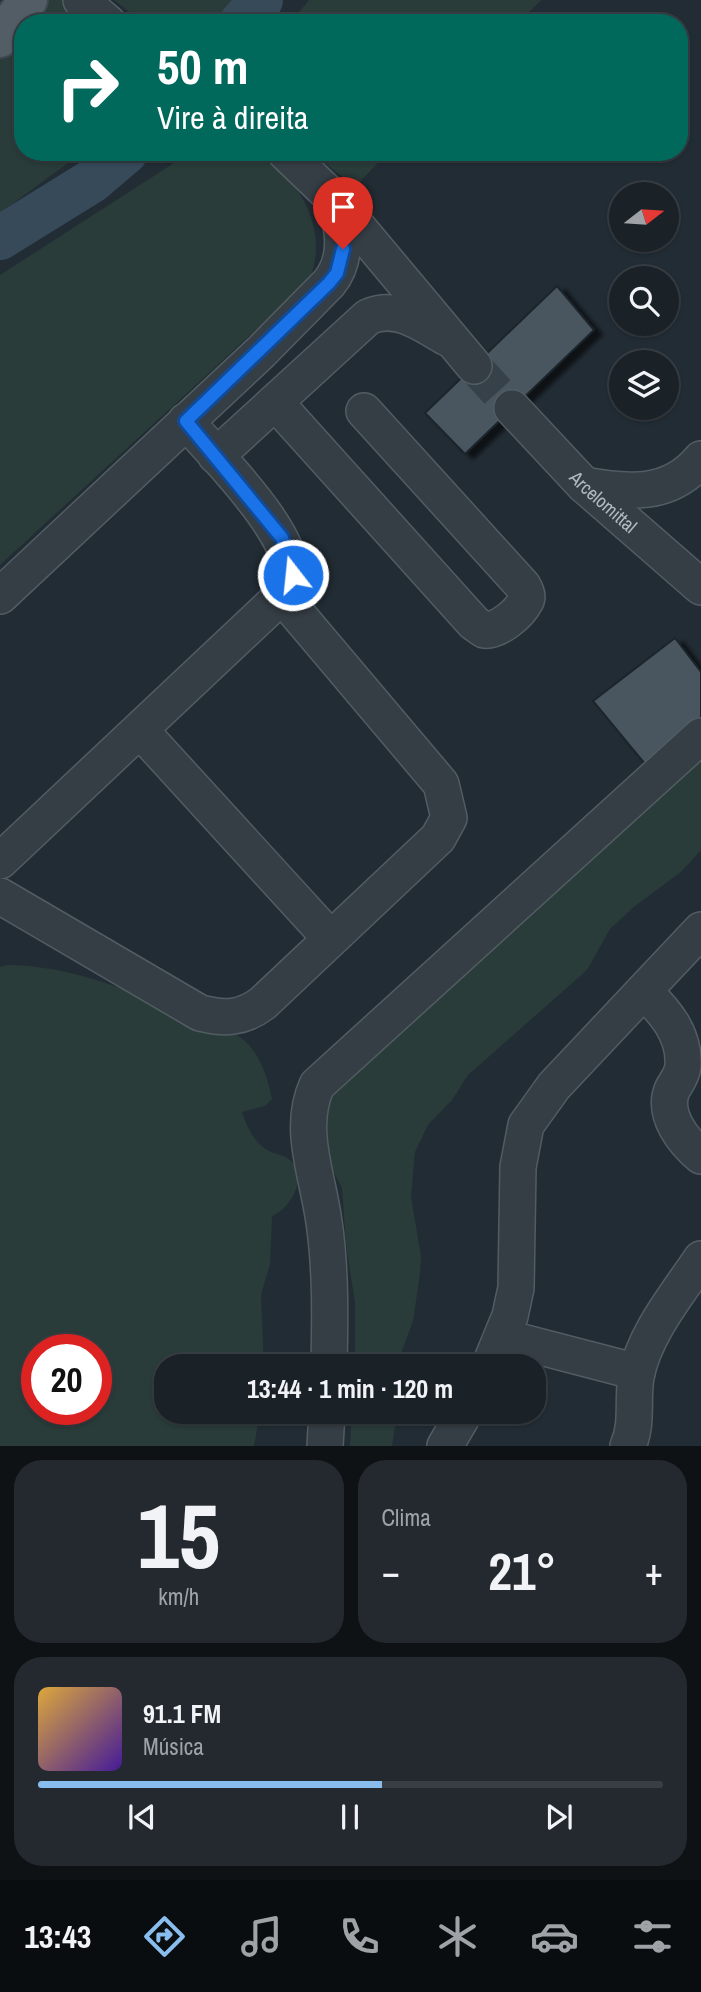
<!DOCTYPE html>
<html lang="pt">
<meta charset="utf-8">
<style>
:root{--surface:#1a2127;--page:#23292f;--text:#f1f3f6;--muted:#9fa3a7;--line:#383e44;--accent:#89bded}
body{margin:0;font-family:"Archivo Narrow",sans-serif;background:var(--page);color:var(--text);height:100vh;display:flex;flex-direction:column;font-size:26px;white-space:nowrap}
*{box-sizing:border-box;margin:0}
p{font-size:23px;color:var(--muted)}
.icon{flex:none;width:38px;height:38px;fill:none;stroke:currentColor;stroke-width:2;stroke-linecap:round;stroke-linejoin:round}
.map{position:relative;height:1446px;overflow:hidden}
.details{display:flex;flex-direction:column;gap:14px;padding:14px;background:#0e1215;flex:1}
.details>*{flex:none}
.hud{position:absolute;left:14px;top:14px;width:674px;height:147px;border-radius:28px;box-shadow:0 2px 5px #0004,0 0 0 2px var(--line);background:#00695c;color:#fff;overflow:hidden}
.needle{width:46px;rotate:73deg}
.controls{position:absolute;left:609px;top:182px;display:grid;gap:14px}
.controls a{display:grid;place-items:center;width:70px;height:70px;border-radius:50%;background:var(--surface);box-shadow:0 2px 5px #0004,0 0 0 2px var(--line);font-size:35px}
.speed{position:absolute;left:21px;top:1334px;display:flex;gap:14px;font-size:35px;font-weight:700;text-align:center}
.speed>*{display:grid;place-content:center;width:91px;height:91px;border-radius:50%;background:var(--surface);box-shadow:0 2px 5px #0004,0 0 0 2px var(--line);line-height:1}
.speed .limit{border:10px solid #d22;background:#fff;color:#111}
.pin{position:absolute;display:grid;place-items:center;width:60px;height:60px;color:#fff;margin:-72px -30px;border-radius:50% 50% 50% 0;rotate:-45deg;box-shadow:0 0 7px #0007}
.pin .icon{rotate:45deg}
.me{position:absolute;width:77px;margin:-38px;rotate:344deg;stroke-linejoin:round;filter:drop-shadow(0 0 5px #0008)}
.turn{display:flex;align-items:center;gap:24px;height:147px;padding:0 28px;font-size:32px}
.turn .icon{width:91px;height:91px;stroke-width:2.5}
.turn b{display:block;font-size:49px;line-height:60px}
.big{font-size:52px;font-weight:800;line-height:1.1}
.details .widget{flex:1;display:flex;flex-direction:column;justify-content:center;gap:10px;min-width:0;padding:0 24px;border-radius:28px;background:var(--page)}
.details .dial{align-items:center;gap:0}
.dial b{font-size:91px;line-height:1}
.song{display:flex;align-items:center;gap:21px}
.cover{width:84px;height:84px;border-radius:10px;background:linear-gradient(135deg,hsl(40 70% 55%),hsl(260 70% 35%))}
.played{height:7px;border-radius:4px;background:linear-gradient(90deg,var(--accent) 55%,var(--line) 55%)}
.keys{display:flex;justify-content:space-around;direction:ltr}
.heat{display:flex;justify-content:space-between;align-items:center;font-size:38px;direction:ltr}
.details .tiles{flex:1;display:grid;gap:14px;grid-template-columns:1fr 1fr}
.widget:last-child{grid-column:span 2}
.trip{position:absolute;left:154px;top:1354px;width:392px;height:70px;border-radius:28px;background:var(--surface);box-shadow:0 2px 5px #0004,0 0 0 2px var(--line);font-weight:800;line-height:70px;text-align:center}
.tabs{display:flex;height:112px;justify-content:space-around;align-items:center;background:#0a0d10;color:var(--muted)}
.tabs .icon{width:49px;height:49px}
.tabs .on{color:var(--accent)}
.tabs b{font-size:32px;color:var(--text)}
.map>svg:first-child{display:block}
.green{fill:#293c39;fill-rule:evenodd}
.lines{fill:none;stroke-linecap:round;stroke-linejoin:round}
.river{stroke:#364a5a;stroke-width:44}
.building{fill:#4a5760;stroke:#1c252c;stroke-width:2;filter:url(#shadow)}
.minor-tunnel{stroke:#374149;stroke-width:35;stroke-dasharray:35 18;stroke-linecap:butt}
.minor-casing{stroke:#525c63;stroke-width:38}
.major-casing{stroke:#3e474f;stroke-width:42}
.minor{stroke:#353e45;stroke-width:35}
.major{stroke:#535d65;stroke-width:38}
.route-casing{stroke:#114b97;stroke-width:18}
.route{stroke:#1a73e8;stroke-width:12}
.labels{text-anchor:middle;stroke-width:6;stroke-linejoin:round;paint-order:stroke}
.street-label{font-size:19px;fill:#afb9c2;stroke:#1a2329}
</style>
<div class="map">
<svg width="701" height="1446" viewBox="0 0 701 1446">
<defs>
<filter id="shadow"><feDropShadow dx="8" dy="4.5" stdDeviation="2" flood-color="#0009"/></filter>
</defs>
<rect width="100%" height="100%" fill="#222c34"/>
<!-- green -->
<path class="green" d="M48 0H64L92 23H30Z
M114 0H242L224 23H143Z
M309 0H541L518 23H290Z
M23 32V152H83L0 213V58Z
M191 152C205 152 244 148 255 154 301 177 330 231 309 281L0 565V275Z
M311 152H388L355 187Z
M701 748V850L681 872 635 906 610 929 587 970 468 1075 452 1100 428 1125 415 1152 411 1197 421 1257 420 1274 413 1321 396 1367H355V1303L346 1244 342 1188 322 1149 331 1063Z
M7 965C77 965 148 998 211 1027 220 1031 234 1032 241 1038 260 1052 268 1078 272 1099L265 1106 242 1112C247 1127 255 1145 271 1152 277 1154 286 1156 291 1161 308 1178 290 1209 272 1216L270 1264 261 1295 264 1367H166V1412H260L254 1446H0V967ZM37 1349H96V1409H37Z
M352 1412H397L392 1446H350Z"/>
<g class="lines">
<!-- river -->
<path class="river" d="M241 23 261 0
M0 238 92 181 126 152"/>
</g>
<!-- building -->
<path class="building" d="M557 286 594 330 465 454 425 413Z
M675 638 701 672V717L645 764 593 701Z"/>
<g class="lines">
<!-- minor-tunnel -->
<path class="minor-tunnel" d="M474 366 512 408"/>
<!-- minor casing -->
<g class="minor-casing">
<g id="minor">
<path d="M81 0 108 23"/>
<path d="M285 152 336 201 474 366"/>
<path d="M275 402 474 623 484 630C497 632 519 614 525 602 529 597 526 591 523 586L364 411"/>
<path id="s1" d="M512 408 584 485 701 587"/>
<path d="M216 456 368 317C397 304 422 324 447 338"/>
<path d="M584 485C627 493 670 497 701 459"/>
<path d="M0 596 261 352 329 283C349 258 343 230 336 201"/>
<path d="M140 730 330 938"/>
<path d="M0 861 290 588C306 543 215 456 186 421"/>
<path d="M0 896 200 1013C224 1019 242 1019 263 1003L438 838 449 818 441 784 283 597"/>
<path d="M644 991C665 1012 685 1034 683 1066 682 1076 676 1082 672 1090 662 1115 684 1142 701 1156"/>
<path d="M503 1337 637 1372"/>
<path d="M329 1367C330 1319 331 1270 324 1222 318 1176 297 1129 317 1085L701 736"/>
<path d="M489 1367 510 1316 516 1288 518 1167 526 1125 554 1086 701 930"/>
<path d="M325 1446 327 1412"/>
<path d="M445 1446 465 1412"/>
<path d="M628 1446C638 1424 632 1400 636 1377 644 1334 677 1295 701 1259"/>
</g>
</g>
<!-- major casing -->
<g class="major-casing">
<path id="major" d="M0 38 28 0"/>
</g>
<!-- minor -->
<use href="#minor" class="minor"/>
<!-- major -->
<use href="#major" class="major"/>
</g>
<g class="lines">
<!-- route casing -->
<g class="route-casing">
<path id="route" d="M293 575 282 538 186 421 329 283 337 273 343 249"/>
</g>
<!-- route -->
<use href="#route" class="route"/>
</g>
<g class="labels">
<!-- street labels -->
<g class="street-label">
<text dy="7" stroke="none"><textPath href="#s1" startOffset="131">Arcelomittal</textPath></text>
</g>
</g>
</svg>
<div class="controls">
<a><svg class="needle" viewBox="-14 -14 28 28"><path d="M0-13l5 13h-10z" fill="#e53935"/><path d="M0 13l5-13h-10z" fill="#9fa3a7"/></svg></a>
<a><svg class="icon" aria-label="search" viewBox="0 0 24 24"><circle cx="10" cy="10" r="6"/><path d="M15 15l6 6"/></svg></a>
<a><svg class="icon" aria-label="layers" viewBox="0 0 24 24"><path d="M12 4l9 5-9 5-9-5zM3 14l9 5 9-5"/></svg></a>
</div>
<div class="speed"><div class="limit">20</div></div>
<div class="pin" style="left:343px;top:249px;background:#d93025"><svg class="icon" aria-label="arrive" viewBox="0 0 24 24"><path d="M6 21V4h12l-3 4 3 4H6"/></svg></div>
<svg class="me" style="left:293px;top:575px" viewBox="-20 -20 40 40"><circle r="17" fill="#1a73e8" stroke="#fff" stroke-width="3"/><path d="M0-11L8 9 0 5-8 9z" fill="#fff"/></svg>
<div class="trip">13:44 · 1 min · 120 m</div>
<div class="hud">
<div class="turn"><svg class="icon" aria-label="right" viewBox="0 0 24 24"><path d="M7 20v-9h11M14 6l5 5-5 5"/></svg><div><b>50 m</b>Vire à direita</div></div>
</div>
</div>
<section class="details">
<div class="tiles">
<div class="widget dial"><b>15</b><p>km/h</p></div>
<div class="widget"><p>Clima</p>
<div class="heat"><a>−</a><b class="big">21°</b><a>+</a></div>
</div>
<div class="widget">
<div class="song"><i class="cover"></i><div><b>91.1 FM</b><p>Música</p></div></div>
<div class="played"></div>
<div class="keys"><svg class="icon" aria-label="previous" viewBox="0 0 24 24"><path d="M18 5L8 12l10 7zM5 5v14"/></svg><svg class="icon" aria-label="pause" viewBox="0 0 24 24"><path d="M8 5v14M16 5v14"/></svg><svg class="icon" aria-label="next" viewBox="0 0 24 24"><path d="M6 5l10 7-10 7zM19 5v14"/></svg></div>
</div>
</div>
</section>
<nav class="tabs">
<b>13:43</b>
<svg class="icon on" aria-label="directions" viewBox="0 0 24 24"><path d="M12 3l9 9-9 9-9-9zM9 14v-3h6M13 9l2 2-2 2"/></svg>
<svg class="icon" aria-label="music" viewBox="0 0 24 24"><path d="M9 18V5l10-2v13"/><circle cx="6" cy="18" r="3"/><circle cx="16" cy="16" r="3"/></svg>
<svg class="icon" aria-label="phone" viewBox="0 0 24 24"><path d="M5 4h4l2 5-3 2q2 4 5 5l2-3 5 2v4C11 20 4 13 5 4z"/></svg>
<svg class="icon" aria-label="climate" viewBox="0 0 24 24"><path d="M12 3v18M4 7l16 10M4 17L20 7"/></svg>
<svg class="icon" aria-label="car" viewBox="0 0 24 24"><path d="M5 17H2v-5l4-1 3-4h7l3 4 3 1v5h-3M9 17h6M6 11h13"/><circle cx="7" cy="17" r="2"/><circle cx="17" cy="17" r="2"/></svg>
<svg class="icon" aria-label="filters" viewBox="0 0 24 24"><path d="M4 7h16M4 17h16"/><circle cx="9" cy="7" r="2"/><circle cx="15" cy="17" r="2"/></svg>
</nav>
